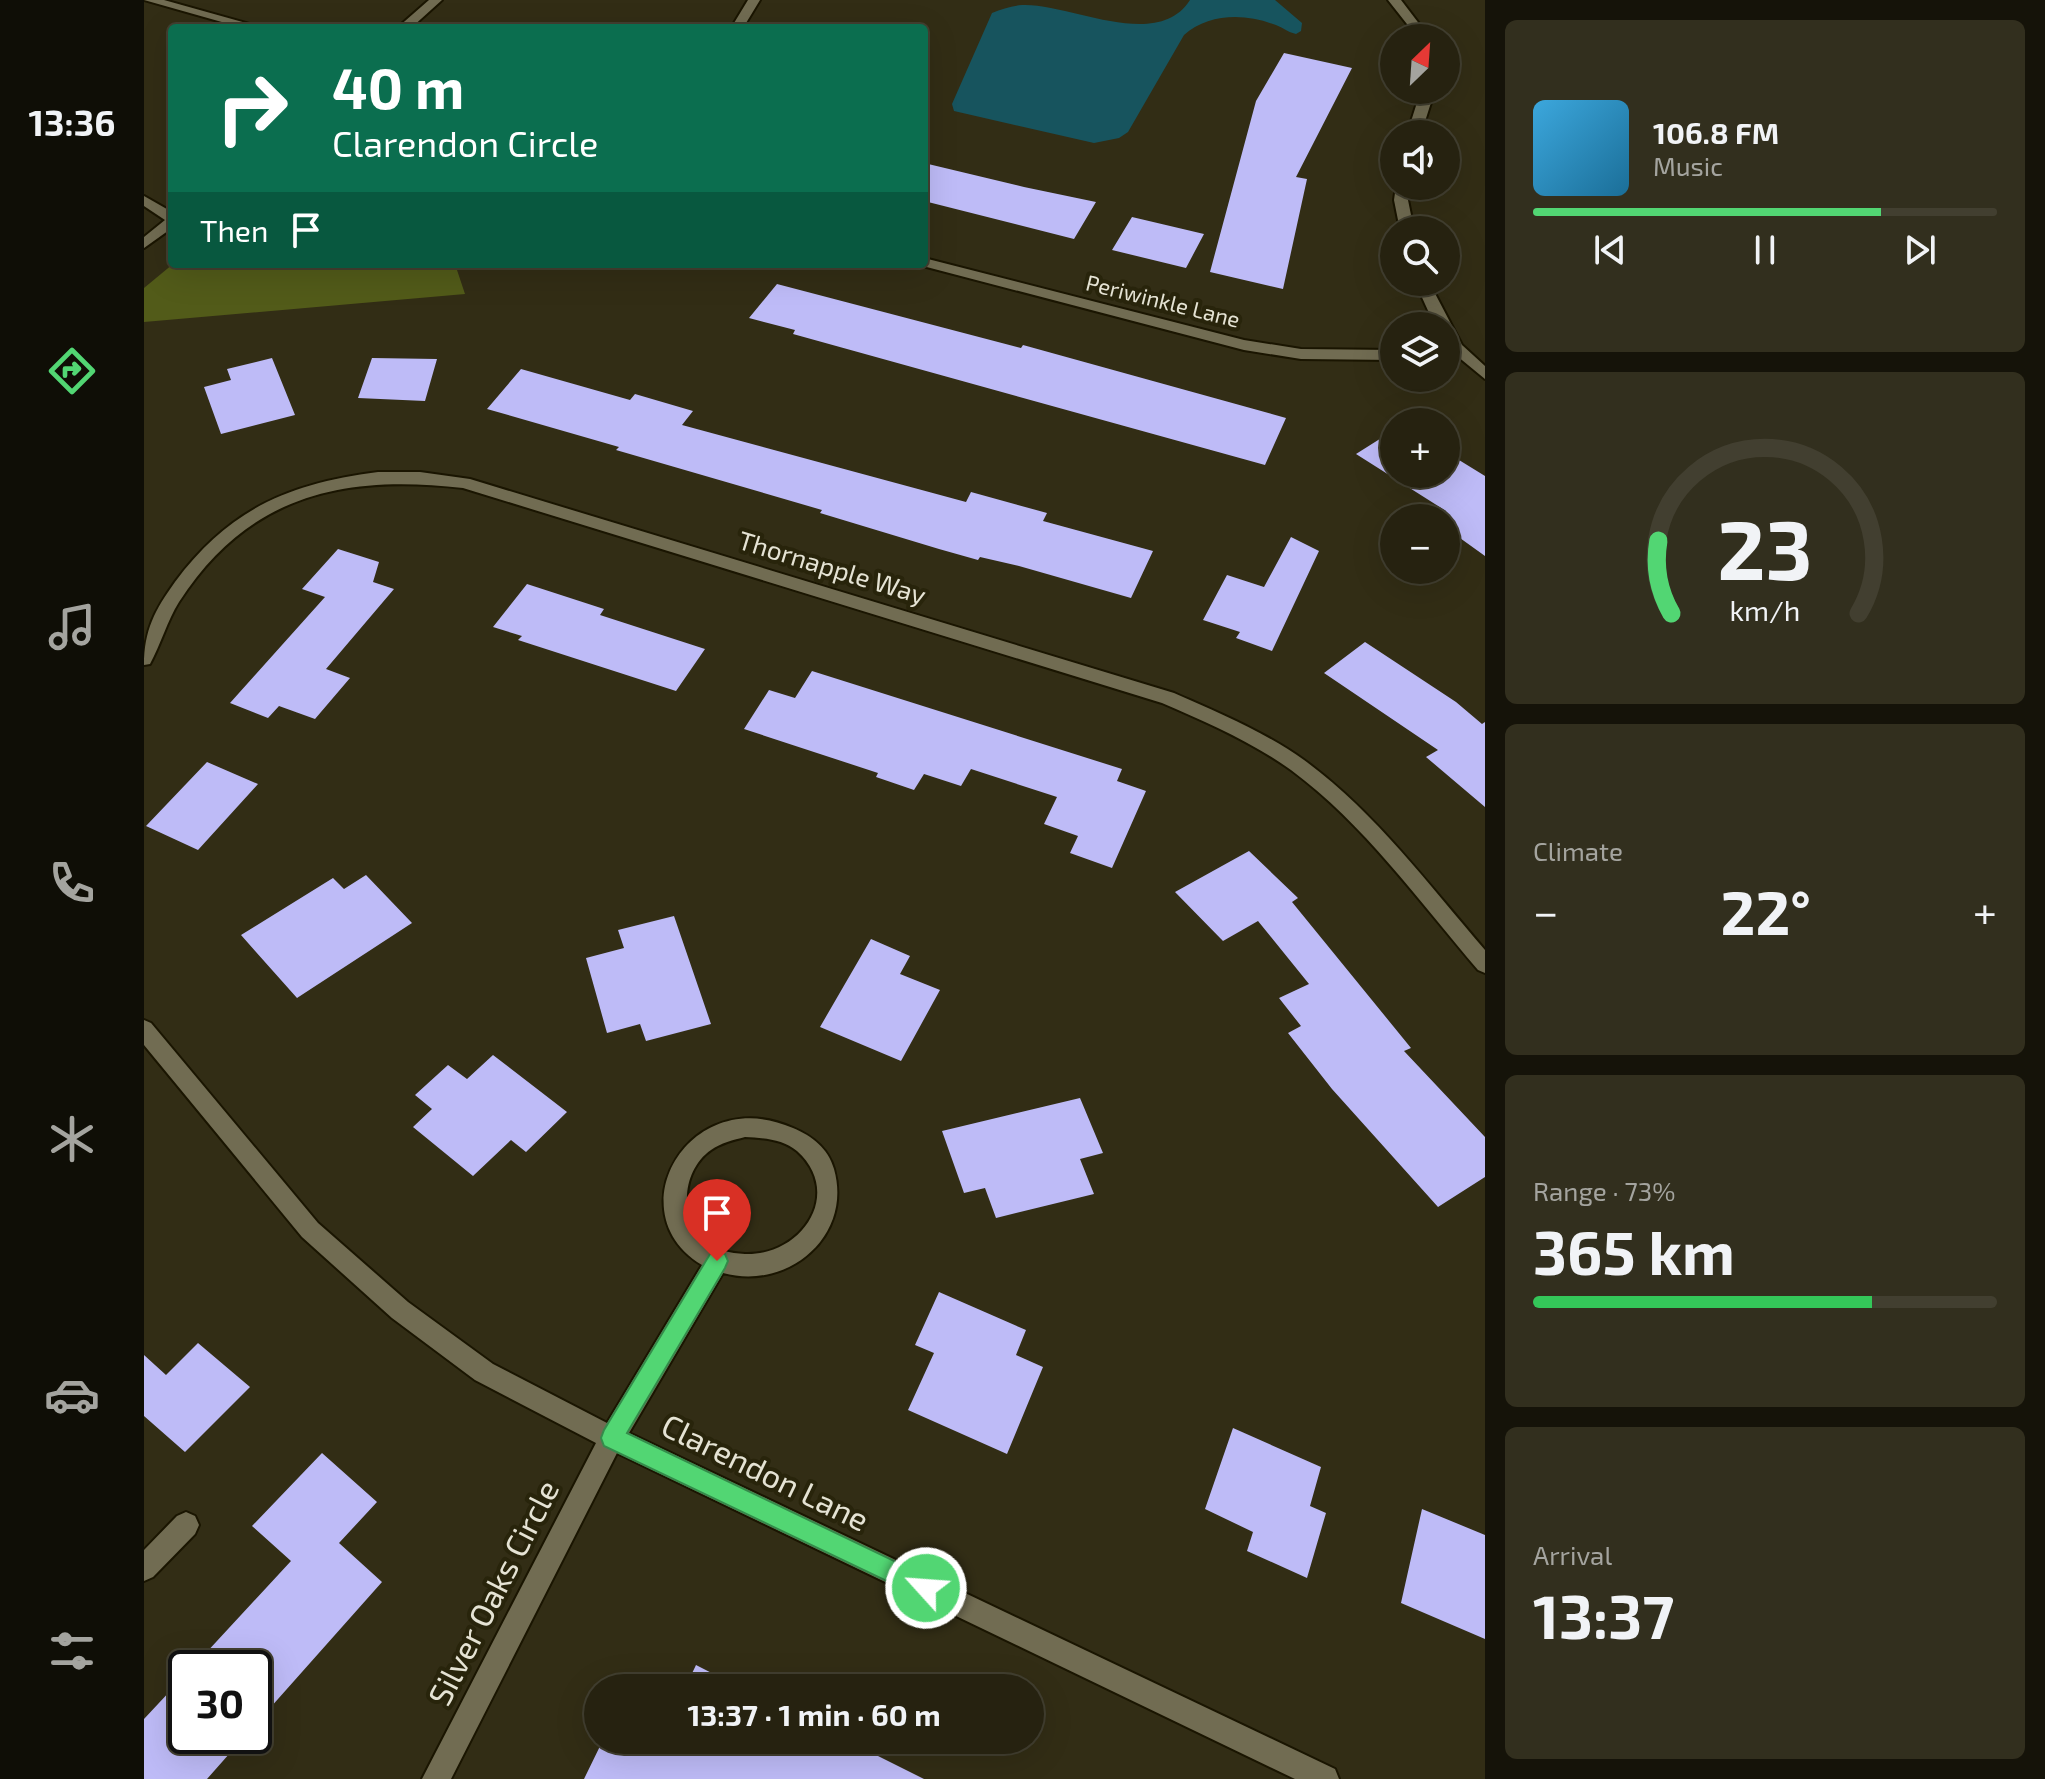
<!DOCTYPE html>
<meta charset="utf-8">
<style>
:root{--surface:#262210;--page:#322f1e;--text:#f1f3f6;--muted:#a4a49f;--line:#423f30;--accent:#52d673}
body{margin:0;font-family:"Exo 2",sans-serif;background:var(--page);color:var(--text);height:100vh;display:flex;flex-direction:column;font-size:30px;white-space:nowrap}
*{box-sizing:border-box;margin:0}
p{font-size:26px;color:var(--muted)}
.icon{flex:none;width:44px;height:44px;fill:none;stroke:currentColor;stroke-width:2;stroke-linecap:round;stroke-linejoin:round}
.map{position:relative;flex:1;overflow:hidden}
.sheet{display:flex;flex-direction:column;gap:20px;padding:20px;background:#151309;width:560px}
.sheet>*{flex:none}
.banner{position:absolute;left:24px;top:24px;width:760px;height:244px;border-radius:8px;box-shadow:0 8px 32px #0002,0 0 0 2px var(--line);background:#0b6e4f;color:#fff;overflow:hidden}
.needle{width:52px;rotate:25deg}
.tools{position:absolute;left:1236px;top:24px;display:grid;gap:16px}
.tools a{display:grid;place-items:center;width:80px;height:80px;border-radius:50%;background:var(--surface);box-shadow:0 8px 32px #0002,0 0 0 2px var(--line);font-size:40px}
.speed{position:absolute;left:24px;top:1650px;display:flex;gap:16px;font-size:40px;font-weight:700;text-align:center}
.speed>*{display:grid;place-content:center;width:104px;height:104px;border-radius:50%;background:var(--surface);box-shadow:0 8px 32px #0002,0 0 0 2px var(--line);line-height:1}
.speed .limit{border:4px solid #111;border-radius:12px;background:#fff;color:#111}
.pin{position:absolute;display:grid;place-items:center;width:68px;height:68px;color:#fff;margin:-82px -34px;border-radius:50% 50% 50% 0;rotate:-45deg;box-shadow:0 0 8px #0007}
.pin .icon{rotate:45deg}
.me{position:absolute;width:88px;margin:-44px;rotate:296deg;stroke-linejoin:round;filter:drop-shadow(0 0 6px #0008)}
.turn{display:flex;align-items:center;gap:28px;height:168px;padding:0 32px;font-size:36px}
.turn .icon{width:104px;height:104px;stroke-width:2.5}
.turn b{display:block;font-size:56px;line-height:68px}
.then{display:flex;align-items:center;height:76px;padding:0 32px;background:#0003;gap:16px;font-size:30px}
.big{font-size:60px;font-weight:700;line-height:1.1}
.sheet .tile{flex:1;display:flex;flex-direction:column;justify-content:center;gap:12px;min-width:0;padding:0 28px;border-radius:12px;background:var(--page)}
.sheet .dial{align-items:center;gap:0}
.dial svg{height:208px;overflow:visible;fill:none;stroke:var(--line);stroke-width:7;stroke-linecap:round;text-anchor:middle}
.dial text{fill:var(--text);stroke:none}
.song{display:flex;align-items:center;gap:24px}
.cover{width:96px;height:96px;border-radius:12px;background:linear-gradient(135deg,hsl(200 70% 55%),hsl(200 70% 35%))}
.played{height:8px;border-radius:4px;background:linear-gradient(90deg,var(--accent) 75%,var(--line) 75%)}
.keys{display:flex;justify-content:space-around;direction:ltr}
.heat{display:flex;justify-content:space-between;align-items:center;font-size:44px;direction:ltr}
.charge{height:12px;border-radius:6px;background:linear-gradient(90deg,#34c759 73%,var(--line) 0)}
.trip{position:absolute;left:440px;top:1674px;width:460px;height:80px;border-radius:40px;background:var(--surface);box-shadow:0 8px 32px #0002,0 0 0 2px var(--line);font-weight:700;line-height:80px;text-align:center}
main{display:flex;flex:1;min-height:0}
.menu{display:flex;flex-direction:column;width:144px;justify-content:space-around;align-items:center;background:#0f0e06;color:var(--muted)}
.menu .icon{width:56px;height:56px}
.menu .selected{color:var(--accent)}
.menu b{font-size:36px;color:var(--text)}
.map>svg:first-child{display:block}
.green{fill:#525b19}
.water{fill:#17545e}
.building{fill:#bebbf7}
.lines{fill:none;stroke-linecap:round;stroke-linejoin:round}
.minor-casing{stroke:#1a1501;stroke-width:4}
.minor{fill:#716c52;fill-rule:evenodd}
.route{fill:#52d673;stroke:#358b4b;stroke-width:2}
.labels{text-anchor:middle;stroke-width:8;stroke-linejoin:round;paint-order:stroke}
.far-street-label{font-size:22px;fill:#e5e3d4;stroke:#28240b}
.street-label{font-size:26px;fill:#e5e3d4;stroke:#28240b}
.near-street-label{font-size:32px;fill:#e5e3d4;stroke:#28240b}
</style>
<main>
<nav class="menu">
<b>13:36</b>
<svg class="icon selected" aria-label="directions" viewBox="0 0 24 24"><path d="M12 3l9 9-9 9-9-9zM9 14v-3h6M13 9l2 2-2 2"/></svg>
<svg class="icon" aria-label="music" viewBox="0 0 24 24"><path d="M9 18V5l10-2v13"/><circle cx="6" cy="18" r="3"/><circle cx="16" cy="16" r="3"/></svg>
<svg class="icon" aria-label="phone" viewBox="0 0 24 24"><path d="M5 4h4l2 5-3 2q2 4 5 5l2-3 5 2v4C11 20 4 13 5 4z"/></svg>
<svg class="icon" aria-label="climate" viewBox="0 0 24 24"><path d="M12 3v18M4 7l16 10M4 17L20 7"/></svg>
<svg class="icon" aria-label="car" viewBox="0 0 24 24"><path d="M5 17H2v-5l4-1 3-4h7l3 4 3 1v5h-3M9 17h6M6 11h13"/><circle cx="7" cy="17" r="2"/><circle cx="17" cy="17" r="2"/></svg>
<svg class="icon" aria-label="filters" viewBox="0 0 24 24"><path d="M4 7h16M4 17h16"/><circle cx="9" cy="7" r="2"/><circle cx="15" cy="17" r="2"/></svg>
</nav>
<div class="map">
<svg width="1341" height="1779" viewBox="0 0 1341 1779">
<rect width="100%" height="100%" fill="#322d15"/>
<!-- green -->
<path class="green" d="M29 264H311L321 294 0 322V288Z"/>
<!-- water -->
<path class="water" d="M1046 0H1131L1158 23 1157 31 1152 34C1143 32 1137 26 1129 24 1099 13 1064 14 1040 35L984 132 975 138 950 143 810 111 808 104 848 13C858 9 867 6 878 5 926 3 1013 52 1046 0Z"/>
<!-- building -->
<path class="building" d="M1140 53 1208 68 1152 177 1163 179 1139 289 1066 272 1112 101Z
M780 163 880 187 952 202 930 239 780 201Z
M988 217 1060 234 1042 268 968 250Z
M633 284 877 348 879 345 1142 418 1121 465 649 334 651 330 605 318Z
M128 358 151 415 77 434 60 387 87 380 83 369Z
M228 358 293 359 281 401 214 398Z
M377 369 486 400 491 394 549 411 538 425 822 502 827 492 903 513 899 521 1009 551 987 598 875 566 836 557 834 560 795 549 676 513 678 510 472 450 475 447 343 409Z
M1250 430V474H1302V452L1341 476V556L1302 528V511L1212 454Z
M1147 537 1175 551 1128 651 1092 638 1096 632 1059 620 1083 575 1120 587Z
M194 549 235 562 229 582 250 589 182 669 206 678 171 719 135 706 124 718 86 703 181 597 158 589Z
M383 584 460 609 456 615 561 649 532 691 374 640 378 636 349 627Z
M1221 642 1312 702 1338 724 1341 722V807L1282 757 1294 750 1180 673Z
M668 671 978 769 973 781 1002 791 968 868 926 853 934 836 900 824 913 797 827 769 817 786 780 774 770 790 732 777 734 773 600 729 625 690 651 698Z
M63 762 114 784 54 850 2 826Z
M1105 851 1154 898 1148 902 1267 1048 1260 1051 1341 1137V1177L1294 1207 1188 1089 1144 1033 1157 1026 1135 998 1165 984 1114 921 1079 941 1031 892Z
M222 875 268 923 153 998 97 935 189 878 200 889Z
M530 916 567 1024 502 1041 496 1024 463 1033 442 958 480 948 474 930Z
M727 939 766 956 756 974 796 990 757 1061 676 1027Z
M349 1055 423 1112 382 1152 367 1140 329 1176 269 1127 288 1109 271 1095 304 1065 323 1079Z
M936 1098 959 1153 936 1159 950 1194 852 1218 841 1188 820 1193 798 1131Z
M795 1292 882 1330 872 1355 899 1367 863 1454 764 1410 790 1353 771 1345Z
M54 1343 106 1387 41 1452 0 1416V1355L22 1375Z
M1089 1428 1177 1467 1166 1506 1182 1513 1163 1578 1103 1551 1109 1532 1061 1509Z
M178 1453 233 1502 195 1543 238 1582 110 1726V1668H48L147 1561 108 1526Z
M1278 1509 1341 1535V1639L1257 1603Z
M552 1665 597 1688H541Z
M42 1674V1736H101L63 1779H0V1719Z
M459 1740H702L780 1779H440Z"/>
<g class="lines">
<!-- minor casing -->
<g class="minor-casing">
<path id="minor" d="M0 0H20L120 28H99Z
M285 0H298L267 28H253Z
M604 0H616L599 28H587Z
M1244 0H1257L1286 38H1274Z
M1277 90H1291L1277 134H1263Z
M1252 186H1266L1264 200 1270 230H1256L1250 200Z
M0 196 28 212V228L0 248V237L21 220 0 206Z
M780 258 1100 340 1157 349 1250 350V360L1157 359 1100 350 775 265 780 264Z
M1271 282H1285L1318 345 1341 366V379L1307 351 1302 344V326H1291Z
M234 472H276L326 479 1030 693C1075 713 1121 732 1160 760 1231 812 1284 884 1341 950V973L1334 970C1275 901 1220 824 1147 770 1108 742 1062 722 1018 703L319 488C199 474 104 495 35 602 23 621 17 644 6 664L0 665C0 630 11 610 31 582 85 509 146 483 234 472Z
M0 1020 7 1023 174 1223 264 1302 349 1364 463 1423 558 1265C471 1213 545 1082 649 1128 668 1136 684 1148 690 1169 709 1236 644 1291 579 1273L485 1433 1191 1769 1195 1779H1151L473 1453 307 1779H278L452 1443 331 1380 248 1318 158 1237 0 1045ZM601 1137C619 1138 639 1139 653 1151 700 1193 658 1256 601 1254 585 1253 574 1251 562 1241 534 1218 538 1170 567 1150 577 1143 589 1140 601 1137Z
M42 1512 51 1516 55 1525 51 1534 9 1577 0 1581V1550L33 1516Z"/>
</g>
<!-- minor -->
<use href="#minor" class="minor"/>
</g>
<!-- route -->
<path class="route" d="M573 1251 581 1254 584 1261 581 1268 483 1433 790 1580 794 1588 790 1596 782 1600 774 1596 460 1446 457 1438 460 1430 566 1254Z"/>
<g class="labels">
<!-- far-street labels -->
<g class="far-street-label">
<text transform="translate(1019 301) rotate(14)" y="8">Periwinkle Lane</text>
</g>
<!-- street labels -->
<g class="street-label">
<text transform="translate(688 568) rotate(17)" y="9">Thornapple Way</text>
</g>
<!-- near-street labels -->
<g class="near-street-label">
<text transform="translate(621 1473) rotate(26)" y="11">Clarendon Lane</text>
<text transform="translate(350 1593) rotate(-63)" y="11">Silver Oaks Circle</text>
</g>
</g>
</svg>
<div class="tools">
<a><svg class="needle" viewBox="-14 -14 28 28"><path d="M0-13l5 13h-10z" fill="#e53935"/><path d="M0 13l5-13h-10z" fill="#a4a49f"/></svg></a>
<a><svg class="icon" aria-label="sound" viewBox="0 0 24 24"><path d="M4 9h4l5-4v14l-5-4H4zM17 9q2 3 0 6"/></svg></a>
<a><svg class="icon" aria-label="search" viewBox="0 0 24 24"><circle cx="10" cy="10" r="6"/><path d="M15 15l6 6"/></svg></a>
<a><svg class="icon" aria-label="layers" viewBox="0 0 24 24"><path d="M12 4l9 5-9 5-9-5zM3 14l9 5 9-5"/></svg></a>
<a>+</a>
<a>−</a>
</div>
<div class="speed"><div class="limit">30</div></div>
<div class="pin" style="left:573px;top:1261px;background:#d93025"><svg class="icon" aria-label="arrive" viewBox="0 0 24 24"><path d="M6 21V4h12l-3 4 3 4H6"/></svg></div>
<svg class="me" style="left:782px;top:1588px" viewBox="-20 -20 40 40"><circle r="17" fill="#52d673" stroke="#fff" stroke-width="3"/><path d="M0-11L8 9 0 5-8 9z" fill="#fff"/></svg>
<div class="trip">13:37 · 1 min · 60 m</div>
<div class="banner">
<div class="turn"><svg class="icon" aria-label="right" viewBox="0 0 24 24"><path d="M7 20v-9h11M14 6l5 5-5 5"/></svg><div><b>40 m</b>Clarendon Circle</div></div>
<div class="then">Then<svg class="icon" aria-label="arrive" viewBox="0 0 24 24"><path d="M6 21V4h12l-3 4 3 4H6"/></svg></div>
</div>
</div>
<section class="sheet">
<div class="tile">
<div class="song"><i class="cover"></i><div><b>106.8 FM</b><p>Music</p></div></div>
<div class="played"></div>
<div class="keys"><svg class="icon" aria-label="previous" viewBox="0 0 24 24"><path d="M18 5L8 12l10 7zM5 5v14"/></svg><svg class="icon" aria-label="pause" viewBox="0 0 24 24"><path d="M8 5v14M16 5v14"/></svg><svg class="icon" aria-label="next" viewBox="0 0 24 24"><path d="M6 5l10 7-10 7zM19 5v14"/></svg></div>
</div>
<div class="tile dial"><svg viewBox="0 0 100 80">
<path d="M14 69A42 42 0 1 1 86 69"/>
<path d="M14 69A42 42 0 0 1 9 41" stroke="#52d673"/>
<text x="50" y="56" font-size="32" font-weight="700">23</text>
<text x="50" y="72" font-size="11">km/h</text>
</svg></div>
<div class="tile"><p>Climate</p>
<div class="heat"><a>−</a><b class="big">22°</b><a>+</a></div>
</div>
<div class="tile"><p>Range · 73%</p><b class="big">365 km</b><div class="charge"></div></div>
<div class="tile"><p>Arrival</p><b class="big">13:37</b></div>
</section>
</main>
